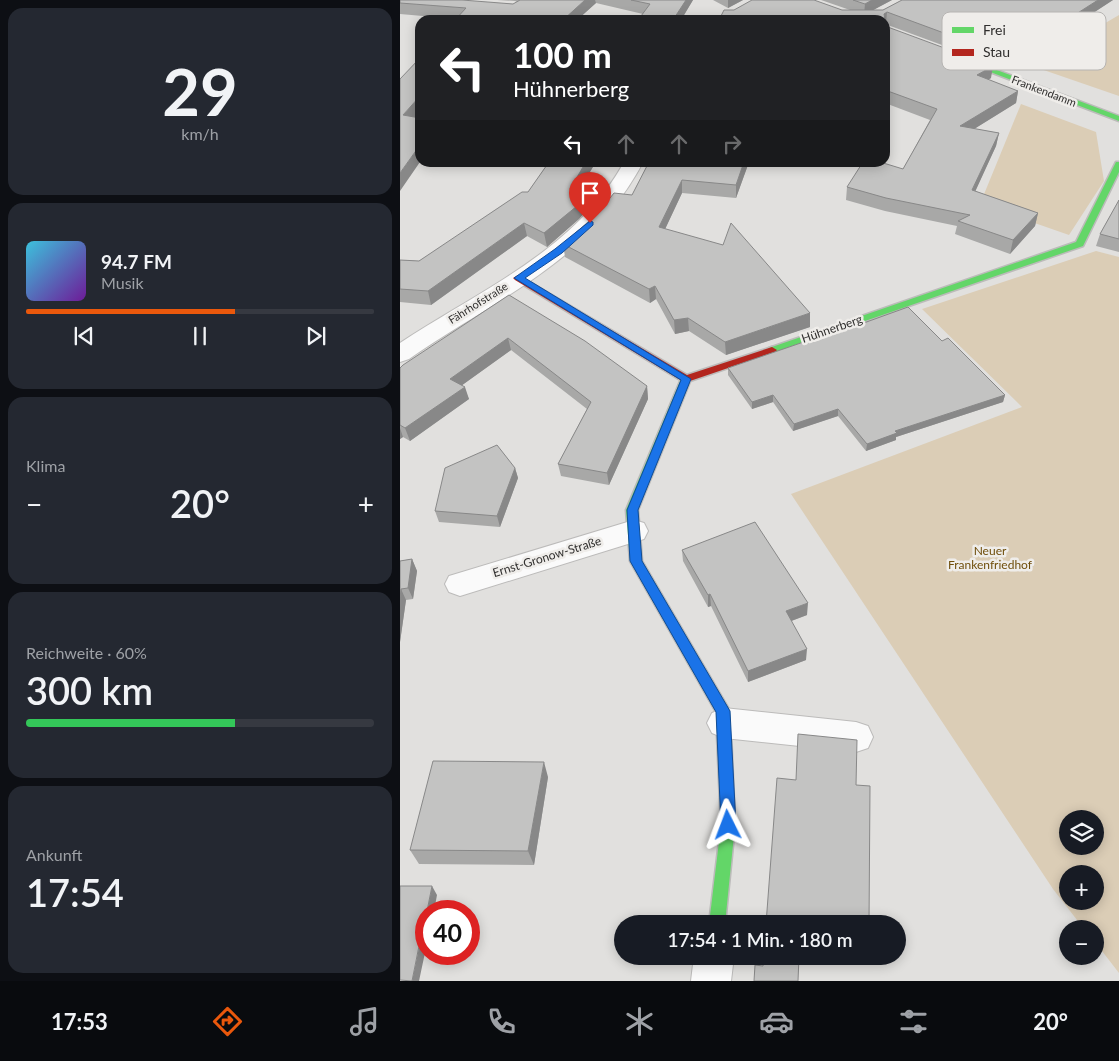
<!DOCTYPE html>
<html lang="de">
<meta charset="utf-8">
<style>
:root{--surface:#171b24;--page:#242831;--text:#f1f3f6;--muted:#9ea1a6;--line:#363941;--accent:#ea580c}
body{margin:0;font-family:Lato,sans-serif;background:var(--page);color:var(--text);height:100vh;display:flex;flex-direction:column;font-size:19px;white-space:nowrap}
*{box-sizing:border-box;margin:0}
p{font-size:16px;color:var(--muted)}
.icon{flex:none;width:28px;height:28px;fill:none;stroke:currentColor;stroke-width:2;stroke-linecap:round;stroke-linejoin:round}
.map{position:relative;flex:1;overflow:hidden}
.details{display:flex;flex-direction:column;gap:8px;padding:8px;background:#0d0f14;width:400px}
.details>*{flex:none}
.hud{position:absolute;left:15px;top:15px;width:475px;height:152px;border-radius:15px;box-shadow:0 2px 12px #0003;background:#202124;color:#fff;overflow:hidden}
.controls{position:absolute;left:659px;top:810px;display:grid;gap:10px}
.controls a{display:grid;place-items:center;width:45px;height:45px;border-radius:50%;background:var(--surface);box-shadow:0 2px 12px #0003;font-size:25px}
.speed{position:absolute;left:15px;top:900px;display:flex;gap:10px;font-size:25px;font-weight:700;text-align:center}
.speed>*{display:grid;place-content:center;width:65px;height:65px;border-radius:50%;background:var(--surface);box-shadow:0 2px 12px #0003;line-height:1}
.speed .limit{border:8px solid #d22;background:#fff;color:#111}
.pin{position:absolute;display:grid;place-items:center;width:42px;height:42px;color:#fff;margin:-51px -21px;border-radius:50% 50% 50% 0;rotate:-45deg;box-shadow:0 0 5px #0007}
.pin .icon{rotate:45deg}
.me{position:absolute;width:55px;margin:-28px;rotate:357deg;stroke-linejoin:round;filter:drop-shadow(0 0 4px #0008)}
.turn{display:flex;align-items:center;gap:18px;height:105px;padding:0 15px;font-size:22px}
.turn .icon{width:65px;height:65px;stroke-width:2.5}
.turn b{display:block;font-size:35px;line-height:42px}
.lanes{display:flex;align-items:center;height:48px;padding:0 15px;background:#0003;justify-content:center;gap:25px;direction:ltr}
.lanes .off{opacity:.35}
.big{font-size:38px;font-weight:600;line-height:1.1}
.details .tile{flex:1;display:flex;flex-direction:column;justify-content:center;gap:8px;min-width:0;padding:0 18px;border-radius:15px;background:var(--page)}
.details .dial{align-items:center;gap:0}
.dial b{font-size:65px;line-height:1}
.song{display:flex;align-items:center;gap:15px}
.cover{width:60px;height:60px;border-radius:8px;background:linear-gradient(135deg,hsl(190 70% 55%),hsl(280 70% 35%))}
.played{height:5px;border-radius:2px;background:linear-gradient(90deg,var(--accent) 60%,var(--line) 60%)}
.keys{display:flex;justify-content:space-around;direction:ltr}
.heat{display:flex;justify-content:space-between;align-items:center;font-size:28px;direction:ltr}
.charge{height:8px;border-radius:4px;background:linear-gradient(90deg,#34c759 60%,var(--line) 0)}
.trip{position:absolute;left:214px;top:915px;width:292px;height:50px;border-radius:25px;background:var(--surface);box-shadow:0 2px 12px #0003;font-weight:600;line-height:50px;text-align:center}
.menu{display:flex;height:80px;justify-content:space-around;align-items:center;background:#090b0e;color:var(--muted)}
.menu .icon{width:35px;height:35px}
.menu .selected{color:var(--accent)}
.menu b{font-size:22px;color:var(--text)}
main{display:flex;flex:1;min-height:0}
.map>svg:first-child{display:block}
.green{fill:#dbcdb6;fill-rule:evenodd}
.lines{fill:none;stroke-linecap:round;stroke-linejoin:round}
.street-casing{stroke:#bcbbba;stroke-width:2}
.fast-casing{stroke:#bcbbba;stroke-width:3}
.jam-casing{stroke:#bcbbba;stroke-width:3}
.street{fill:#fafafa;fill-rule:evenodd}
.fast{fill:#63d668;fill-rule:evenodd}
.jam{fill:#b3261e;fill-rule:evenodd}
.wall{fill:#a8a8a7}
.shaded-wall{fill:#888}
.building{fill:#c3c3c2;stroke:#888}
.route{fill:#1a73e8;stroke:#114b97}
.labels{text-anchor:middle;stroke-width:5;stroke-linejoin:round;paint-order:stroke}
.far-street-label{font-size:11px;fill:#302f2e;stroke:#efedea}
.street-label{font-size:12px;fill:#302f2e;stroke:#efedea}
.park-label{font-size:12px;fill:#704f0c;stroke:#efedea}
.key{fill:#efedea;stroke:#b6b4b2;stroke-width:1}
.key-label{font-size:14px;fill:#302f2e}
</style>
<main>
<section class="details">
<div class="tile dial"><b>29</b><p>km/h</p></div>
<div class="tile">
<div class="song"><i class="cover"></i><div><b>94.7 FM</b><p>Musik</p></div></div>
<div class="played"></div>
<div class="keys"><svg class="icon" aria-label="previous" viewBox="0 0 24 24"><path d="M18 5L8 12l10 7zM5 5v14"/></svg><svg class="icon" aria-label="pause" viewBox="0 0 24 24"><path d="M8 5v14M16 5v14"/></svg><svg class="icon" aria-label="next" viewBox="0 0 24 24"><path d="M6 5l10 7-10 7zM19 5v14"/></svg></div>
</div>
<div class="tile"><p>Klima</p>
<div class="heat"><a>−</a><b class="big">20°</b><a>+</a></div>
</div>
<div class="tile"><p>Reichweite · 60%</p><b class="big">300 km</b><div class="charge"></div></div>
<div class="tile"><p>Ankunft</p><b class="big">17:54</b></div>
</section>
<div class="map">
<svg width="719" height="981" viewBox="0 0 719 981">
<rect width="100%" height="100%" fill="#e1e0de"/>
<!-- green -->
<path class="green" d="M719 15V96L632 66Z
M621 104 696 132 704 181 669 235 580 204Z
M696 251 719 257V973L695 942V929H684L653 889 391 494 622 407 522 309ZM668 819H695V846H668ZM668 874H695V901H668Z"/>
<g class="lines">
<!-- street casing -->
<g class="street-casing">
<path id="street" d="M224 162H243C193 259 94 300 9 359L0 362V343C80 290 176 250 224 162Z
M234 520 244 523 248 531 244 539 60 596 49 592 45 584 49 576Z
M324 708 456 722 468 726 473 737 468 748 456 752 324 738 312 733 307 723 312 713Z
M294 956H334L331 981H291Z"/>
</g>
<!-- fast casing -->
<g class="fast-casing">
<path id="fast" d="M485 28 719 116V121L485 32Z
M716 162H719V172L683 246 375 352 372 353 367 350 369 348 676 242Z
M286 376 291 379 238 510 242 561 330 711 335 825 325 924H309L321 825 316 712 230 561 226 510 281 379Z"/>
</g>
<!-- jam casing -->
<g class="jam-casing">
<path id="jam" d="M118 275 287 375 369 348 372 347 377 350 375 352 290 381H282L115 280 113 278Z"/>
</g>
<!-- street -->
<use href="#street" class="street"/>
<!-- fast -->
<use href="#fast" class="fast"/>
<!-- jam -->
<use href="#jam" class="jam"/>
</g>
<!-- wall -->
<path class="wall" d="M0 0 113 4 117 2 115 1 97 0H293L281 20H238L243 14 196 3 177 20H55L57 19 0 14Z
M313 0H343L328 8Z
M421 0H492L473 10H483L502 0H713L607 69 485 24V26L591 78 588 80 618 91 616 103 574 129 599 133 596 146 575 191 638 213 635 226 610 254 555 234 557 226 485 211 446 200 447 187 503 169 530 120 485 103V20L334 10H450Z
M149 162H196L179 190 190 191 192 204 179 219 147 247 127 236 31 305 0 302V260L19 261 128 192Z
M249 162H349L336 198 282 193 265 229 410 313V327L326 355 289 331 275 334 256 299 250 303 165 257 163 244 232 195Z
M719 200V252L696 246 700 234Z
M109 295 247 386 248 399 209 485 161 476 158 464 187 409 111 350 62 385 69 399 10 441 3 437 0 439V368Z
M425 337 542 341 605 395 603 402 496 437V440L466 451 438 416 393 431 373 402 352 409 328 375V368Z
M115 468 118 478 100 527 39 522 35 511Z
M282 550 407 615 391 621 406 660 348 682 311 606 308 607 283 561Z
M12 559 17 571 13 599 6 600 0 642V561Z
M148 777 134 865 19 864 10 850Z"/>
<!-- shaded-wall -->
<path class="shaded-wall" d="M185 0H195L196 3 177 20H163Z
M286 0H293L281 20H273Z
M328 0H343L328 8Z
M472 0H492L464 15 465 4Z
M698 0H713L607 69 609 57Z
M487 12 486 23 485 24 484 14Z
M593 66 591 78 575 87 577 75Z
M618 91 616 103 558 139 560 126Z
M20 96V112L7 127 3 115Z
M599 133 596 146 570 203 572 190Z
M20 145V162L0 191V173Z
M186 162H196L172 201 170 189Z
M344 162H349L336 198V185Z
M282 180V193L260 240 259 227Z
M190 191 192 204 179 219 147 247 144 233Z
M638 213 635 226 610 254 613 240Z
M124 223 127 236 31 305 28 291Z
M255 286 256 299 250 303 249 289Z
M410 313V327L326 355 325 342Z
M288 318 289 331 275 334 274 320Z
M108 338 111 350 54 391 50 379Z
M247 386 248 399 209 485 207 473Z
M65 387 69 399 10 441 5 428Z
M373 395V402L352 409V402Z
M605 395 603 402 496 437V440L466 451 467 444 495 431Z
M438 409V416L393 431 394 424Z
M0 428 3 437 0 439Z
M115 468 118 478 100 527 97 516Z
M12 559 17 571 13 599 8 588Z
M1 589 6 600 0 642V598Z
M310 594 311 606 308 607V595Z
M408 603 407 615 386 623V611Z
M407 649 406 660 348 682V671Z
M144 762 148 777 134 865 128 851Z
M32 886 37 895 34 911H27Z
M26 914V948L19 981H12Z"/>
<!-- building -->
<path class="building" d="M0 0H62L113 4 120 0H185L163 20H130L105 17 103 20H55L66 8 0 3Z
M231 0H286L273 20H238L250 4Z
M352 0H414L442 10H483L502 0H698L609 57 487 12 484 14 485 20H319L324 10H334Z
M453 0H472L465 4Z
M485 22V26L593 66 577 75 618 91 560 126 599 133 572 190 638 213 613 240 558 221 570 215 486 198 447 187 463 162H480L503 169 537 109 485 90Z
M20 58V96L3 115 20 118V145L0 173V79Z
M149 162H186L170 189 190 191 177 206 144 233 124 223 28 291 0 289V260L19 261 122 192H128Z
M249 162H344L336 185 282 180 259 227 323 245 331 223 410 313 325 342 288 318 274 320 255 286 249 289 163 244 197 214 214 193 232 195Z
M719 200V239L700 234Z
M109 295 185 341 247 386 207 473 158 464 191 402 108 338 50 379 65 387 5 428 0 425V368L3 365Z
M508 307 542 341 548 338 605 395 495 431 497 433 467 444 438 409 394 424 373 395 352 402 328 368 424 335 425 337Z
M97 445 115 468 97 516 35 511 45 468Z
M355 522 408 603 386 611 407 649 348 671 310 594 308 595 282 550Z
M12 559 8 588 1 589 0 598V561Z
M398 734 457 740 456 785 470 786 469 924H414L401 923V924H366L377 778 396 780Z
M33 761 144 762 128 851 10 850Z
M0 886H32L27 911H26L12 981 0 980Z
M364 956H399L398 981H354L355 965 363 966Z"/>
<!-- route -->
<path class="route" d="M190 221 193 222V225L162 253 125 278 291 379 238 510 242 561 330 711 336 825 334 830 328 832 323 830 321 825 316 712 230 561 227 510 281 380 114 278 155 249Z"/>
<g class="labels">
<!-- far-street labels -->
<g class="far-street-label">
<text transform="translate(644 91) rotate(21)" y="4">Frankendamm</text>
<text transform="translate(78 303) rotate(-32)" y="4">Fährhofstraße</text>
</g>
<!-- street labels -->
<g class="street-label">
<text transform="translate(432 329) rotate(-19)" y="4">Hühnerberg</text>
<text transform="translate(147 557) rotate(-17)" y="4">Ernst-Gronow-Straße</text>
</g>
<!-- park labels -->
<g class="park-label">
<text x="590" y="555">Neuer<tspan x="590" dy="14">Frankenfriedhof</tspan></text>
</g>
</g>
<!-- legend -->
<rect x="542" y="12" width="164" height="58" rx="8" class="key"/>
<rect x="552" y="27" width="22" height="6" fill="#63d668"/>
<rect x="552" y="49" width="22" height="7" fill="#b3261e"/>
<g class="key-label">
<text x="583" y="35">Frei</text>
<text x="583" y="57">Stau</text>
</g>
</svg>
<div class="controls">
<a><svg class="icon" aria-label="layers" viewBox="0 0 24 24"><path d="M12 4l9 5-9 5-9-5zM3 14l9 5 9-5"/></svg></a>
<a>+</a>
<a>−</a>
</div>
<div class="speed"><div class="limit">40</div></div>
<div class="pin" style="left:190px;top:223px;background:#d93025"><svg class="icon" aria-label="arrive" viewBox="0 0 24 24"><path d="M6 21V4h12l-3 4 3 4H6"/></svg></div>
<svg class="me" style="left:328px;top:825px" viewBox="-20 -20 40 40"><path d="M0-17L14 15 0 8-14 15z" fill="#1a73e8" stroke="#fff" stroke-width="4"/></svg>
<div class="trip">17:54 · 1 Min. · 180 m</div>
<div class="hud">
<div class="turn"><svg class="icon" aria-label="left" viewBox="0 0 24 24"><path d="M17 20v-9H6M10 6l-5 5 5 5"/></svg><div><b>100 m</b>Hühnerberg</div></div>
<div class="lanes"><svg class="icon" aria-label="left" viewBox="0 0 24 24"><path d="M17 20v-9H6M10 6l-5 5 5 5"/></svg><svg class="icon off" aria-label="ahead" viewBox="0 0 24 24"><path d="M12 20V5M6 11l6-6 6 6"/></svg><svg class="icon off" aria-label="ahead" viewBox="0 0 24 24"><path d="M12 20V5M6 11l6-6 6 6"/></svg><svg class="icon off" aria-label="right" viewBox="0 0 24 24"><path d="M7 20v-9h11M14 6l5 5-5 5"/></svg></div>
</div>
</div>
</main>
<nav class="menu">
<b>17:53</b>
<svg class="icon selected" aria-label="directions" viewBox="0 0 24 24"><path d="M12 3l9 9-9 9-9-9zM9 14v-3h6M13 9l2 2-2 2"/></svg>
<svg class="icon" aria-label="music" viewBox="0 0 24 24"><path d="M9 18V5l10-2v13"/><circle cx="6" cy="18" r="3"/><circle cx="16" cy="16" r="3"/></svg>
<svg class="icon" aria-label="phone" viewBox="0 0 24 24"><path d="M5 4h4l2 5-3 2q2 4 5 5l2-3 5 2v4C11 20 4 13 5 4z"/></svg>
<svg class="icon" aria-label="climate" viewBox="0 0 24 24"><path d="M12 3v18M4 7l16 10M4 17L20 7"/></svg>
<svg class="icon" aria-label="car" viewBox="0 0 24 24"><path d="M5 17H2v-5l4-1 3-4h7l3 4 3 1v5h-3M9 17h6M6 11h13"/><circle cx="7" cy="17" r="2"/><circle cx="17" cy="17" r="2"/></svg>
<svg class="icon" aria-label="filters" viewBox="0 0 24 24"><path d="M4 7h16M4 17h16"/><circle cx="9" cy="7" r="2"/><circle cx="15" cy="17" r="2"/></svg>
<b>20°</b>
</nav>
